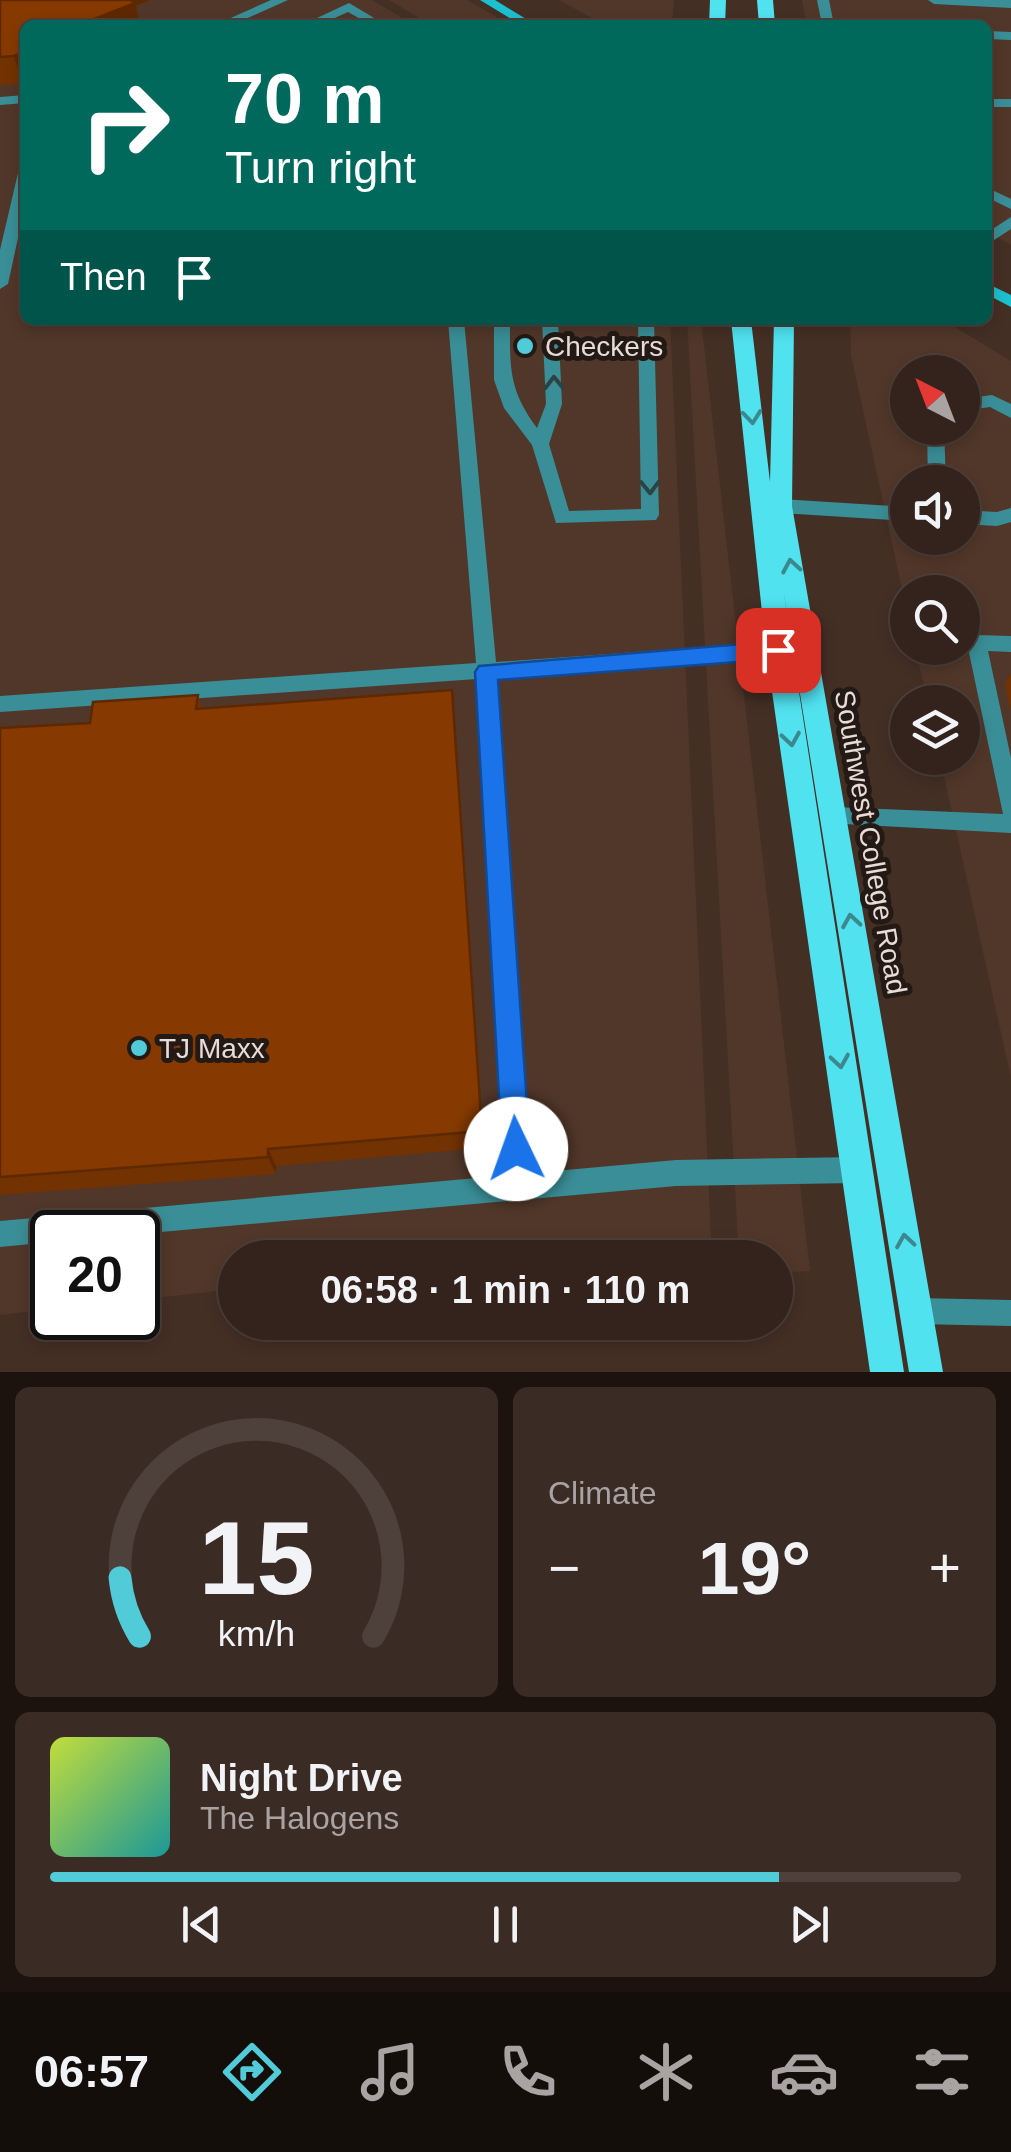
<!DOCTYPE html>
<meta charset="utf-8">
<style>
:root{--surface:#33231c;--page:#3b2b25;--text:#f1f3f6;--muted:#a9a4a3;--line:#4e403b;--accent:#52cbd8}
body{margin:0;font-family:Helvetica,sans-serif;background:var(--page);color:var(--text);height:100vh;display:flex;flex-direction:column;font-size:38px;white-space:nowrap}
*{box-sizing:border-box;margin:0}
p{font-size:32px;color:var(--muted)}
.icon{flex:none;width:55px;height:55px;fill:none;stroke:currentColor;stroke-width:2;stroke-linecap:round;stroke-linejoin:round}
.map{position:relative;height:1372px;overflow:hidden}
.sheet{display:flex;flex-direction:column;gap:15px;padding:15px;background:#1c130f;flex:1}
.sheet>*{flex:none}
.hud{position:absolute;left:20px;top:20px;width:972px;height:305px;border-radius:15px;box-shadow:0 5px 15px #0003,0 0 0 2px var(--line);background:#00695c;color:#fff;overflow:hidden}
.needle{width:65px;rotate:318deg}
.controls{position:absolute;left:890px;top:355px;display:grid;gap:20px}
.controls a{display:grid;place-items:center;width:90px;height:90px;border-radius:50%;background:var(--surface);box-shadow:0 5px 15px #0003,0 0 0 2px var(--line);font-size:50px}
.speed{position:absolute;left:30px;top:1210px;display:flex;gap:20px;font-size:50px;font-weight:700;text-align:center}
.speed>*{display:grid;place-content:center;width:130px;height:130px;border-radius:50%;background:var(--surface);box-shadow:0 5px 15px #0003,0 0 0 2px var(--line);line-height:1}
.speed .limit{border:5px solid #111;border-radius:15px;background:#fff;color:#111}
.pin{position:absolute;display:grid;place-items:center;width:85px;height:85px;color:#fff;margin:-42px;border-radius:20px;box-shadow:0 5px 15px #0006}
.me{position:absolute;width:110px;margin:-55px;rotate:357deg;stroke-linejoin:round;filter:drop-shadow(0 0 8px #0008)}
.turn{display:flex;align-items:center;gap:35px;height:210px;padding:0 40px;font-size:45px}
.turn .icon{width:130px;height:130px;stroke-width:2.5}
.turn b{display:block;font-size:70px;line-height:85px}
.then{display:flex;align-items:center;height:95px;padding:0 40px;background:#0003;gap:20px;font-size:38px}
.big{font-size:75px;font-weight:600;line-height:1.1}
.sheet .tile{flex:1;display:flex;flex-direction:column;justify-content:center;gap:15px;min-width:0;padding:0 35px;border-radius:15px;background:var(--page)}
.sheet .dial{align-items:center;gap:0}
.dial svg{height:260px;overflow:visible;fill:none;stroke:var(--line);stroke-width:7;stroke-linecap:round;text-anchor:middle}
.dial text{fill:var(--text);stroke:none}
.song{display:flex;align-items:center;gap:30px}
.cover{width:120px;height:120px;border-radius:15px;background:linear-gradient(135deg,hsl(70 70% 55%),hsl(180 70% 35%))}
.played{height:10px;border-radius:5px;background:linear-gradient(90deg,var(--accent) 80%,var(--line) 80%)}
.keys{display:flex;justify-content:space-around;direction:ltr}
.heat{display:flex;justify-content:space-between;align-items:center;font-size:55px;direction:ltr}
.sheet .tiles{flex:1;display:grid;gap:15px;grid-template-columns:1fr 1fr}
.tile:last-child{grid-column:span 2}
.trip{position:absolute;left:218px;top:1240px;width:575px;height:100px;border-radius:50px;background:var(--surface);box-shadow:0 5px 15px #0003,0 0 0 2px var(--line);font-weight:600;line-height:100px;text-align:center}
.tabs{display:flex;height:160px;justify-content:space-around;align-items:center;background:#140e0b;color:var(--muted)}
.tabs .icon{width:70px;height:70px}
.tabs .selected{color:var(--accent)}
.tabs b{font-size:45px;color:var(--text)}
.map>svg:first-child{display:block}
.built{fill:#513729;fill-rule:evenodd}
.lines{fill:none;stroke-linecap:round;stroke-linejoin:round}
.service{fill:#3a8e97;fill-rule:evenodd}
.minor{fill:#3a8e97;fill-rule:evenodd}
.secondary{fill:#1cc0ce;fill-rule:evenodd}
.primary{fill:#51e2f0;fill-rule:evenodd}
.wall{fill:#733201}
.shaded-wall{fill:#5e2901}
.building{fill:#863a01;stroke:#5e2901;stroke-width:2.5}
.oneway{stroke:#2b4342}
.oneway2{stroke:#3c888d}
.route{fill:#1a73e8;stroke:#114b97;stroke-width:2.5}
.poi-dot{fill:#52cbd8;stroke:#231a15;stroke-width:4}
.labels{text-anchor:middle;stroke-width:10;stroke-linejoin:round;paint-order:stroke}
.poi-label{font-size:28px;fill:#e9dbd5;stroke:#231a15;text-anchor:start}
.street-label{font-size:28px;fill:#e9dbd5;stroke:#231a15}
</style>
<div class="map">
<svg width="1011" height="1372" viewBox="0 0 1011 1372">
<rect width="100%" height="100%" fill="#442f25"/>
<!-- built -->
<path class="built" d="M0 0H372L414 25H25V320H670L711 1238 527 1258H235V1289L138 1300V1232H52V1309L0 1315Z
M389 0H467L510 25H431Z
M559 0H674L672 25H605Z
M802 0H1011V245L988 232V25H807Z
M687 320H701L810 1271 775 1273V1258L727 1257 738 1242Z
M850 320H943L1011 361V1078L940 758H962V702H928L915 648H962V592H908L907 612 851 355ZM908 372H962V428H908ZM908 482H962V538H908Z"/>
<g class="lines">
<!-- service -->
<path class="service" d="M271 0H288L232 25H215Z
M817 0H829L834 25H822Z
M928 0H1011V8L934 4Z
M349 3 386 25H371L348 12 319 25H302Z
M988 31 1011 32V40L988 39Z
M25 95V103L0 105V97Z
M988 99H1011V107H988Z
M25 169V206L8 284 0 289V250L18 173Z
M988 188 1011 199V209L988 198Z
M1011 217V229L988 244V232Z
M448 320H464L496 662 778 642 785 644 788 650 785 656 778 658 497 677 531 1188 527 1197 518 1201 509 1197 505 1188 477 679 0 712V696L476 663Z
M494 320H510C510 367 508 389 537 428L546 404 542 320H558L562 404 549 444 569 511 641 509 638 320H654L659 515 656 520 556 523 532 445 504 408 494 380Z
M992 395 1011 404V418L990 407 962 411V399Z
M927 428H944L946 482H928Z
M781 499 908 507V521L781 513 772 506Z
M1011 508V522L997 526 962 524V510L997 512Z
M977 635 1011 636V652L988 651 1011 758V833L826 823 823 816 826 809 834 807 1003 814 967 643 970 638Z
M916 1298 1011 1300V1326L916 1324 907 1320 903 1311 907 1302Z"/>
<!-- minor -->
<path class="minor" d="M857 1157 866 1161 870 1170 866 1179 857 1183 676 1186 138 1234 52 1232V1242L0 1247V1221L676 1160Z"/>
<!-- secondary -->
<path class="secondary" d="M480 0H495L536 25H521Z
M988 284 1011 295V307L988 295Z"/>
<!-- primary -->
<path class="primary" d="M710 0H726L725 25H709Z
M757 0H773L775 25H759Z
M731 320H751L770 482 774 320H794L792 506 943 1372H909L783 588 904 1372H870L766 650Z"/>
</g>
<!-- wall -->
<path class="wall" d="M0 0H150L136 6 25 25V84L0 85Z
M1011 673V711L1005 685Z
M452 690 483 1148 276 1166V1174L0 1195V728L90 723 198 695 202 709Z"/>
<!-- shaded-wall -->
<path class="shaded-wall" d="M114 0H150L136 6 140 25H79Z
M25 52V84L23 85 14 56Z
M268 1149 276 1166V1174L268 1157Z"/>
<!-- building -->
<path class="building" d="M0 0H131L135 3 79 25H25V52L14 56 0 57Z
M452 690 482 1131 268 1149V1157L0 1177V728L90 723 93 702 198 695 196 709Z"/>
<!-- one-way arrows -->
<defs><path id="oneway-chevron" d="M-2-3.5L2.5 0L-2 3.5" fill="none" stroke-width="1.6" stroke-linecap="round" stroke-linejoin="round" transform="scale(2.5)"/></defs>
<g class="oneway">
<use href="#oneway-chevron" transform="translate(554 383) rotate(-91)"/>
<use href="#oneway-chevron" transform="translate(650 487) rotate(89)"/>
</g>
<g class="oneway2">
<use href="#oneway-chevron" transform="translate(752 417) rotate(84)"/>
<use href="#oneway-chevron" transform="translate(791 566) rotate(-100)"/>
<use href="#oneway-chevron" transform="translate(791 739) rotate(81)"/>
<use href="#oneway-chevron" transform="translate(851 921) rotate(-99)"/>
<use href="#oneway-chevron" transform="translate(840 1061) rotate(81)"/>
<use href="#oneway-chevron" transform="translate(905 1241) rotate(-99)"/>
</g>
<!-- route -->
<path class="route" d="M778 641 789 650 778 659 498 680 530 1149 526 1159 516 1163 506 1159 502 1149 475 672 479 666Z"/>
<!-- markers -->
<g class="poi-dot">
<circle cx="525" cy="346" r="10"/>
<circle cx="139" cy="1048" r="10"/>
</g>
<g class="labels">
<!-- poi labels -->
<g class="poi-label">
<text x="545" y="356">Checkers</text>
<text x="159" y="1058">TJ Maxx</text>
</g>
<!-- street labels -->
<g class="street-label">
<text transform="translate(871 842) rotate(80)" y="10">Southwest College Road</text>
</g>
</g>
</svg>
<div class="controls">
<a><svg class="needle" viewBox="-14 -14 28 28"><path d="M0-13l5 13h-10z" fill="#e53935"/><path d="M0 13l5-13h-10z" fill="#a9a4a3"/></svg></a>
<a><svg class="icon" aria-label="sound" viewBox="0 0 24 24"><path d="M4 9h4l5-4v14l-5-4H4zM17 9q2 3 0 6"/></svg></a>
<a><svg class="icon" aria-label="search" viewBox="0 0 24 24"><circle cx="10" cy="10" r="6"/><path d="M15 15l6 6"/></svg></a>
<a><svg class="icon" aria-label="layers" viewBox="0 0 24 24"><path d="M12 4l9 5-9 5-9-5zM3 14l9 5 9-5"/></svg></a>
</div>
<div class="speed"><div class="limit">20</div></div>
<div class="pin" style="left:778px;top:650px;background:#d93025"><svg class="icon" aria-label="arrive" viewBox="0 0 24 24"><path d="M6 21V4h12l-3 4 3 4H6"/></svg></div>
<svg class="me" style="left:516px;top:1149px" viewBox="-20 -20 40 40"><circle r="19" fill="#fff"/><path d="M0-13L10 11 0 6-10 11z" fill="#1a73e8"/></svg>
<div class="trip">06:58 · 1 min · 110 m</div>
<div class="hud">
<div class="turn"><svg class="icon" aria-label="right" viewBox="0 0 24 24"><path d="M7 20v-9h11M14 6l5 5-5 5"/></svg><div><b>70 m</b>Turn right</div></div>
<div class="then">Then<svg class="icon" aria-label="arrive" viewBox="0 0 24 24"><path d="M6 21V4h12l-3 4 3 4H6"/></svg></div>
</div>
</div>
<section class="sheet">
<div class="tiles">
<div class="tile dial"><svg viewBox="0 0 100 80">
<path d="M14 69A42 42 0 1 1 86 69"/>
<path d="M14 69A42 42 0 0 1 8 51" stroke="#52cbd8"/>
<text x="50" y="56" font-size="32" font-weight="700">15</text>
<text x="50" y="72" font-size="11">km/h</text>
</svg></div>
<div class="tile"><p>Climate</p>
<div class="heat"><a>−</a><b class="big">19°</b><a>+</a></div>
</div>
<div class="tile">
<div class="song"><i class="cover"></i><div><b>Night Drive</b><p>The Halogens</p></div></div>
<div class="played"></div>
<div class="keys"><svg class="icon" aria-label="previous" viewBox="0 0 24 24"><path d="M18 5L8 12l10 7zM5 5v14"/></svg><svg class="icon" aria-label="pause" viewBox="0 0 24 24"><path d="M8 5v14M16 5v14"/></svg><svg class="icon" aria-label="next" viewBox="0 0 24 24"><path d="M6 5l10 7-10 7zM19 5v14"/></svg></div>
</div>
</div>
</section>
<nav class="tabs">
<b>06:57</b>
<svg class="icon selected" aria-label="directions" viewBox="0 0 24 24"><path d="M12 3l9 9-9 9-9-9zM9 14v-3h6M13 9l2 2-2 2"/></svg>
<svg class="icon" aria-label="music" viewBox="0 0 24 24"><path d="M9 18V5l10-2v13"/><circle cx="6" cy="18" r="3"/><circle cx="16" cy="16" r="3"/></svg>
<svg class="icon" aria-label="phone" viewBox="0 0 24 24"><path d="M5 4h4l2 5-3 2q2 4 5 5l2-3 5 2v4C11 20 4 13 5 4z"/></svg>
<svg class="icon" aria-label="climate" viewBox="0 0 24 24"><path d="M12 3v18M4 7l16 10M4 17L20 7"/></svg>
<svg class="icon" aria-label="car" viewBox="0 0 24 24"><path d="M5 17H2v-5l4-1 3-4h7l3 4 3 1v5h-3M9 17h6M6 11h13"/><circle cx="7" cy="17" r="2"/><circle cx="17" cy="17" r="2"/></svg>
<svg class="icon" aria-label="filters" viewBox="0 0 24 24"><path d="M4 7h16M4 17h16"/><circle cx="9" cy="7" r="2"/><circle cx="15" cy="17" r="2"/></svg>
</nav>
